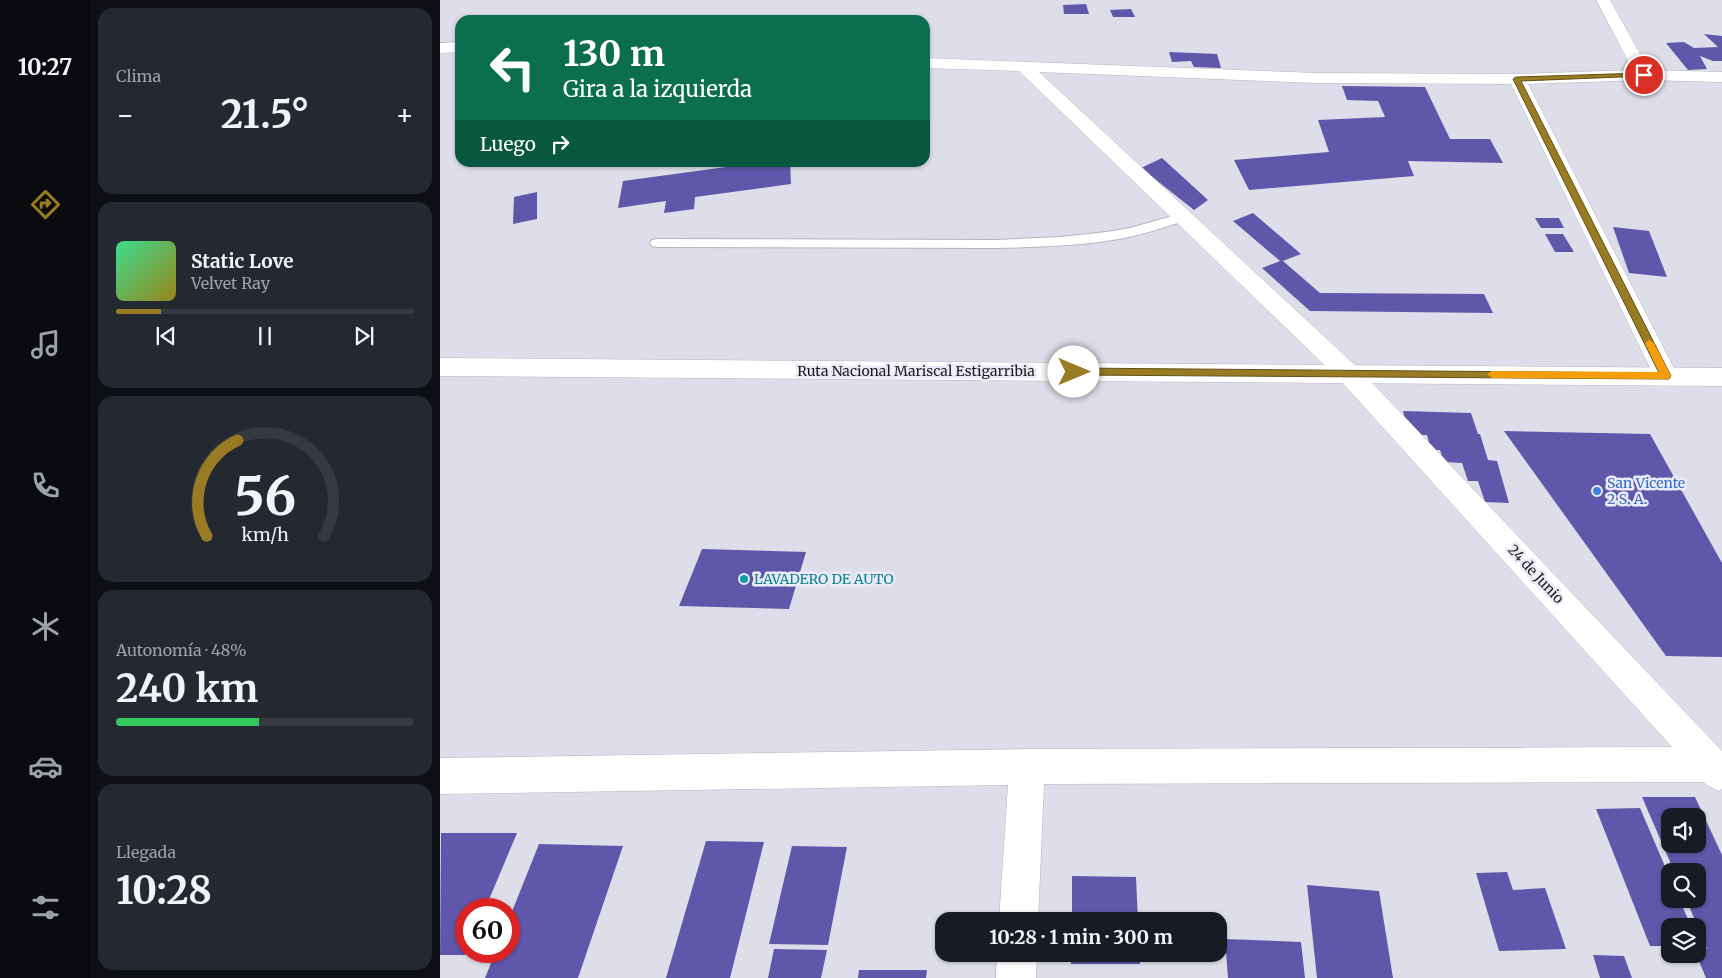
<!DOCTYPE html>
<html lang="es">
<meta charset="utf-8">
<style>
:root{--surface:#171b24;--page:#242831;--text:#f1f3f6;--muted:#9ea1a6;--line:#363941;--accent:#987b23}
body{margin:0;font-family:Merriweather,serif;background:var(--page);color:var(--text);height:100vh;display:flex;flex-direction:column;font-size:19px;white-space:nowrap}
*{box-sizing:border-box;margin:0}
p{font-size:16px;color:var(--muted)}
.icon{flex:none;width:28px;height:28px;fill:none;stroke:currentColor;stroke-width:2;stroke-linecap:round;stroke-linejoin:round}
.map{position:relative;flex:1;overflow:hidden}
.panel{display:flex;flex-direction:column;gap:8px;padding:8px;background:#0d0f14;width:350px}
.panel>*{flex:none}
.guide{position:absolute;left:15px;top:15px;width:475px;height:152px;border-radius:15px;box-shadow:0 1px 4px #0004;background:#0b6e4f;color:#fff;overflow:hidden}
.tools{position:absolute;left:1221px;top:808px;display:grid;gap:10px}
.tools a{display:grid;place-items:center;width:45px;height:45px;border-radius:10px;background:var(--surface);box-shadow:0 1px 4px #0004;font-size:25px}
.speed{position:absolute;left:15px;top:898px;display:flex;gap:10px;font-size:25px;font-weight:700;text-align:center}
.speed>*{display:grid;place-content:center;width:65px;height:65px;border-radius:50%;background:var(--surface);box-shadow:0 1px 4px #0004;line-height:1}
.speed .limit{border:8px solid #d22;background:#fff;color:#111}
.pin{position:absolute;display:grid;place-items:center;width:42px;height:42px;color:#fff;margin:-21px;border:2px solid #fff;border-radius:50%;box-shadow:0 1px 5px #0007}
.me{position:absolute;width:55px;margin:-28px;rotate:90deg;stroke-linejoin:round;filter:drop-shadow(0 0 4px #0008)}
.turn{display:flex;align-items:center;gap:18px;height:105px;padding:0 25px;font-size:22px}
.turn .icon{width:65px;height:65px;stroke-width:2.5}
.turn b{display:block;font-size:35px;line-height:42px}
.then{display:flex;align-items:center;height:48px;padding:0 25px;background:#0003;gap:10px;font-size:19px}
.big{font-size:38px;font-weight:700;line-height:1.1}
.panel .tile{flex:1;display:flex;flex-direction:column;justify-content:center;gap:8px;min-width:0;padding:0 18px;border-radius:15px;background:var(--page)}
.panel .dial{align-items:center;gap:0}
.dial svg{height:130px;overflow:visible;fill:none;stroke:var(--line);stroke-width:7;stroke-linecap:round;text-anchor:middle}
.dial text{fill:var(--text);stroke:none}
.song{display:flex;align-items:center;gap:15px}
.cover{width:60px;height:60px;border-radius:8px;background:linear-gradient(135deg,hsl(150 70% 55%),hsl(50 70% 35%))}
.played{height:5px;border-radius:2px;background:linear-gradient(90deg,var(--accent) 15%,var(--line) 15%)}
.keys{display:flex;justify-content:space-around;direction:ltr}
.heat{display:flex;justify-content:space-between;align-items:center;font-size:28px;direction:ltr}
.charge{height:8px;border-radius:4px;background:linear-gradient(90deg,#34c759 48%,var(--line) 0)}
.trip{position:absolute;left:495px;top:912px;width:292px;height:50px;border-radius:15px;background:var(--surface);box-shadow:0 1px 4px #0004;font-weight:700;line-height:50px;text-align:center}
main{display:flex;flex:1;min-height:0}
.tabs{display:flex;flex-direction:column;width:90px;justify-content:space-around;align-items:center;background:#090b0e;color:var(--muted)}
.tabs .icon{width:35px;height:35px}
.tabs .active{color:var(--accent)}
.tabs b{font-size:22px;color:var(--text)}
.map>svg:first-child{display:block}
.building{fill:#6157aa;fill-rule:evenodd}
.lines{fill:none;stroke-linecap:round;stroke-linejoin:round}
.service-casing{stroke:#b5b5c1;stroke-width:2}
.minor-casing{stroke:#b5b5c1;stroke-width:1}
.primary-casing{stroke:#b5b5c1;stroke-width:1}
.service{fill:#fff;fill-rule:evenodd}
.minor{fill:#fff;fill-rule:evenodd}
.primary{fill:#fff;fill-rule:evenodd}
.route{fill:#987b23;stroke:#635017}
.slow{fill:#f59e0b}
.shop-dot{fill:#3f7fe0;stroke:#ebebf7;stroke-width:2}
.culture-dot{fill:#0f9aa8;stroke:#ebebf7;stroke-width:2}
.labels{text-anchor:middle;stroke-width:5;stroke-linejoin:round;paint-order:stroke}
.street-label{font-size:14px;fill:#1b1b1f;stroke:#ebebf7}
.shop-label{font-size:14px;fill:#366cbe;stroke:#ebebf7;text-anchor:start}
.culture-label{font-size:14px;fill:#0d838f;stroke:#ebebf7;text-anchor:start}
</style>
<main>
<nav class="tabs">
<b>10:27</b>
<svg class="icon active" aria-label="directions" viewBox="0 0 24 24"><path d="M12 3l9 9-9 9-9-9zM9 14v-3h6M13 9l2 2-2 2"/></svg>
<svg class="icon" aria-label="music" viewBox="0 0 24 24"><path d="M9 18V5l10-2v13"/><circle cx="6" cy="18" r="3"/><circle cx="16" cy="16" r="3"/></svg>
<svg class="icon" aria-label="phone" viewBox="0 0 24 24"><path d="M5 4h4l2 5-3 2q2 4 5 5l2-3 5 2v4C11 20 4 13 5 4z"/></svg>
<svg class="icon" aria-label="climate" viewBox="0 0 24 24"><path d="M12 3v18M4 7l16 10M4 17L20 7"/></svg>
<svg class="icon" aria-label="car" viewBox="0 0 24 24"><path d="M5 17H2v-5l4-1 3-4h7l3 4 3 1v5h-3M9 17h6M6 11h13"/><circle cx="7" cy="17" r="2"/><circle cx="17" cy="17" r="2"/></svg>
<svg class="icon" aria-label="filters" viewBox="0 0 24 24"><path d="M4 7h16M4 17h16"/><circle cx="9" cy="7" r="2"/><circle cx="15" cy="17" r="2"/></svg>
</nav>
<section class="panel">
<div class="tile"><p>Clima</p>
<div class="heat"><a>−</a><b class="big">21.5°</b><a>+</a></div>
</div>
<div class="tile">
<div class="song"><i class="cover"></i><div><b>Static Love</b><p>Velvet Ray</p></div></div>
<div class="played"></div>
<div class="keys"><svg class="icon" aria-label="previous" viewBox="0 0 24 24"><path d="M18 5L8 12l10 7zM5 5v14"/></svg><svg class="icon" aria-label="pause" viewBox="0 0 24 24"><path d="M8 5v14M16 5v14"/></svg><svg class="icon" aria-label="next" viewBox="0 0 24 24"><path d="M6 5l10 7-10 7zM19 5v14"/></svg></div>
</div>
<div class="tile dial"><svg viewBox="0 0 100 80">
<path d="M14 69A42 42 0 1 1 86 69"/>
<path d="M14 69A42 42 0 0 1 33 10" stroke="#987b23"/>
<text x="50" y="56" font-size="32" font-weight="700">56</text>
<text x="50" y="72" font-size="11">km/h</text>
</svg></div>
<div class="tile"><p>Autonomía · 48%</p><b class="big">240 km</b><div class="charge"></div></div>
<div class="tile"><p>Llegada</p><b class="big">10:28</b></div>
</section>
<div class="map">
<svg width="1282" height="978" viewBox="0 0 1282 978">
<rect width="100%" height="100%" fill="#dedeea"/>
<!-- building -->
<path class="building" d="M646 4 649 14H624L623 5Z
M691 9 695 17H673L670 10Z
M1264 34 1282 36V61H1273L1260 56 1267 69 1248 70 1226 43 1244 42 1254 48 1278 47Z
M729 52 777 54 781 68 754 67 751 61 732 62Z
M902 86 985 87 1010 139H1050L1063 163 968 161 974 176 809 190 794 160 889 152 878 120 945 117 938 101 907 100Z
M722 158 768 200 754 210 701 168Z
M323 162H350L351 184 255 197 254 209 224 213 226 201 178 208 183 181Z
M97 192V219L73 224 74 197Z
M813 213 861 254 843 261 880 293 1044 294 1053 313 870 311 822 268 840 261 793 221Z
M1095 218H1119L1124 228H1101Z
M1173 227 1209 231 1227 277 1189 273Z
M1105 234H1123L1134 252H1115Z
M963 411 1031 413 1038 434H1040L1048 460 1057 461 1069 503 1045 502 1038 481H1028L1022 463 1004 462 1000 450H991L987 435H969Z
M1064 431 1210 434 1282 563V657L1226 656Z
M262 549 366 552 349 609 239 606Z
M1202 797H1255L1282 855V978H1266L1256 954 1258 950 1267 949 1246 899H1258V871H1234ZM1230 816H1258V844H1230Z
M1200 808 1230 878V899H1239L1251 926H1230V946H1210L1156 809Z
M1 833H77L45 909H26L25 955H0Z
M266 841 324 842 290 978H226Z
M99 844 183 846 138 978H45L56 951H69V919Z
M352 846 407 847 388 945 329 944Z
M1067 872 1073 890 1105 888 1126 949 1059 951 1036 873Z
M632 876 696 877 698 921H632Z
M867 885 939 891 953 978H877Z
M785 939 861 942 865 978H788Z
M334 949 387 950 381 978H328Z
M631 954H700V964H631Z
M1153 955 1184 956 1192 978H1160Z
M419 970H487L486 978H418Z"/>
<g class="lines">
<!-- service casing -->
<g class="service-casing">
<path id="service" d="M743 213 748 214 750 217 748 220C727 226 706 234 684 238 642 246 599 247 556 248L217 247 212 246 210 243 212 240 217 239 556 240 620 237 667 232 690 228Z"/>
</g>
<!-- minor casing -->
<g class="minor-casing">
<path id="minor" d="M1156 0H1170L1209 70 1282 72V82L1204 80 1088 84 1238 376 1235 382 1226 385 1217 382 1214 376 1071 84 876 83 599 72 917 367 1282 751V789L1279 791 1267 785 1263 782 604 784 598 921H559L568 785 0 794V758L587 749 1232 747 899 379 579 71 485 68V58L876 73 1077 74 1193 70Z
M20 42V52L0 53V43Z
M557 954H597L596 978H556Z"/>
</g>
<!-- primary casing -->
<g class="primary-casing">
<path id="primary" d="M0 358 1282 368V386L0 376Z"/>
</g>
<!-- service -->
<use href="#service" class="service"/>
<!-- minor -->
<use href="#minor" class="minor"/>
<!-- primary -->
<use href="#primary" class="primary"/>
</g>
<!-- route -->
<path class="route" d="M1204 73H1206V76L1081 81 1231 376 1229 379 634 375 629 372 634 368 1219 373 1073 79 1076 77Z"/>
<!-- slow -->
<path class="slow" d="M1209 340 1214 343 1231 376 1229 379 1052 378 1047 374 1052 371 1219 372 1205 343Z"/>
<!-- markers -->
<circle class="shop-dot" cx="1157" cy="491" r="5"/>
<circle class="culture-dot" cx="304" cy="579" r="5"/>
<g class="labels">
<!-- street labels -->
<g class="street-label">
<text x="476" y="376">Ruta Nacional Mariscal Estigarribia</text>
<text transform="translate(1096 574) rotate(47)" y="5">24 de Junio</text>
</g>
<!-- shop labels -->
<g class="shop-label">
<text x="1167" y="488">San Vicente<tspan x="1167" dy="16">2 S. A.</tspan></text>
</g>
<!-- culture labels -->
<g class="culture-label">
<text x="314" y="584">LAVADERO DE AUTO</text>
</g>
</g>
</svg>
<div class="tools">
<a><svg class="icon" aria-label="sound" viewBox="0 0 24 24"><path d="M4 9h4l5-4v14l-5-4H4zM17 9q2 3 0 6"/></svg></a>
<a><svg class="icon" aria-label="search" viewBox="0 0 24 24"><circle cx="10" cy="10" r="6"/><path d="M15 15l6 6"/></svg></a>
<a><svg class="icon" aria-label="layers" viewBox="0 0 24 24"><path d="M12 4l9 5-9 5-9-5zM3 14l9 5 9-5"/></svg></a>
</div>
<div class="speed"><div class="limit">60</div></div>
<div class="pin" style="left:1204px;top:75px;background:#d93025"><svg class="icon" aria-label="arrive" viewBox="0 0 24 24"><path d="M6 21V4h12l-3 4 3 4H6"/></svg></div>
<svg class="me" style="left:634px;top:372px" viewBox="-20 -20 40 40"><circle r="19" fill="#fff"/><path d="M0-13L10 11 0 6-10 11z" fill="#987b23"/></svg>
<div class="trip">10:28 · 1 min · 300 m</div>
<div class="guide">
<div class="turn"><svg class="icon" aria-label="left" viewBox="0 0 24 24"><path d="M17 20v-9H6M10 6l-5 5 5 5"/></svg><div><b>130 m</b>Gira a la izquierda</div></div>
<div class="then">Luego<svg class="icon" aria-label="right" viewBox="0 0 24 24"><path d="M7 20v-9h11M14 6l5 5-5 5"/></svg></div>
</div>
</div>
</main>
